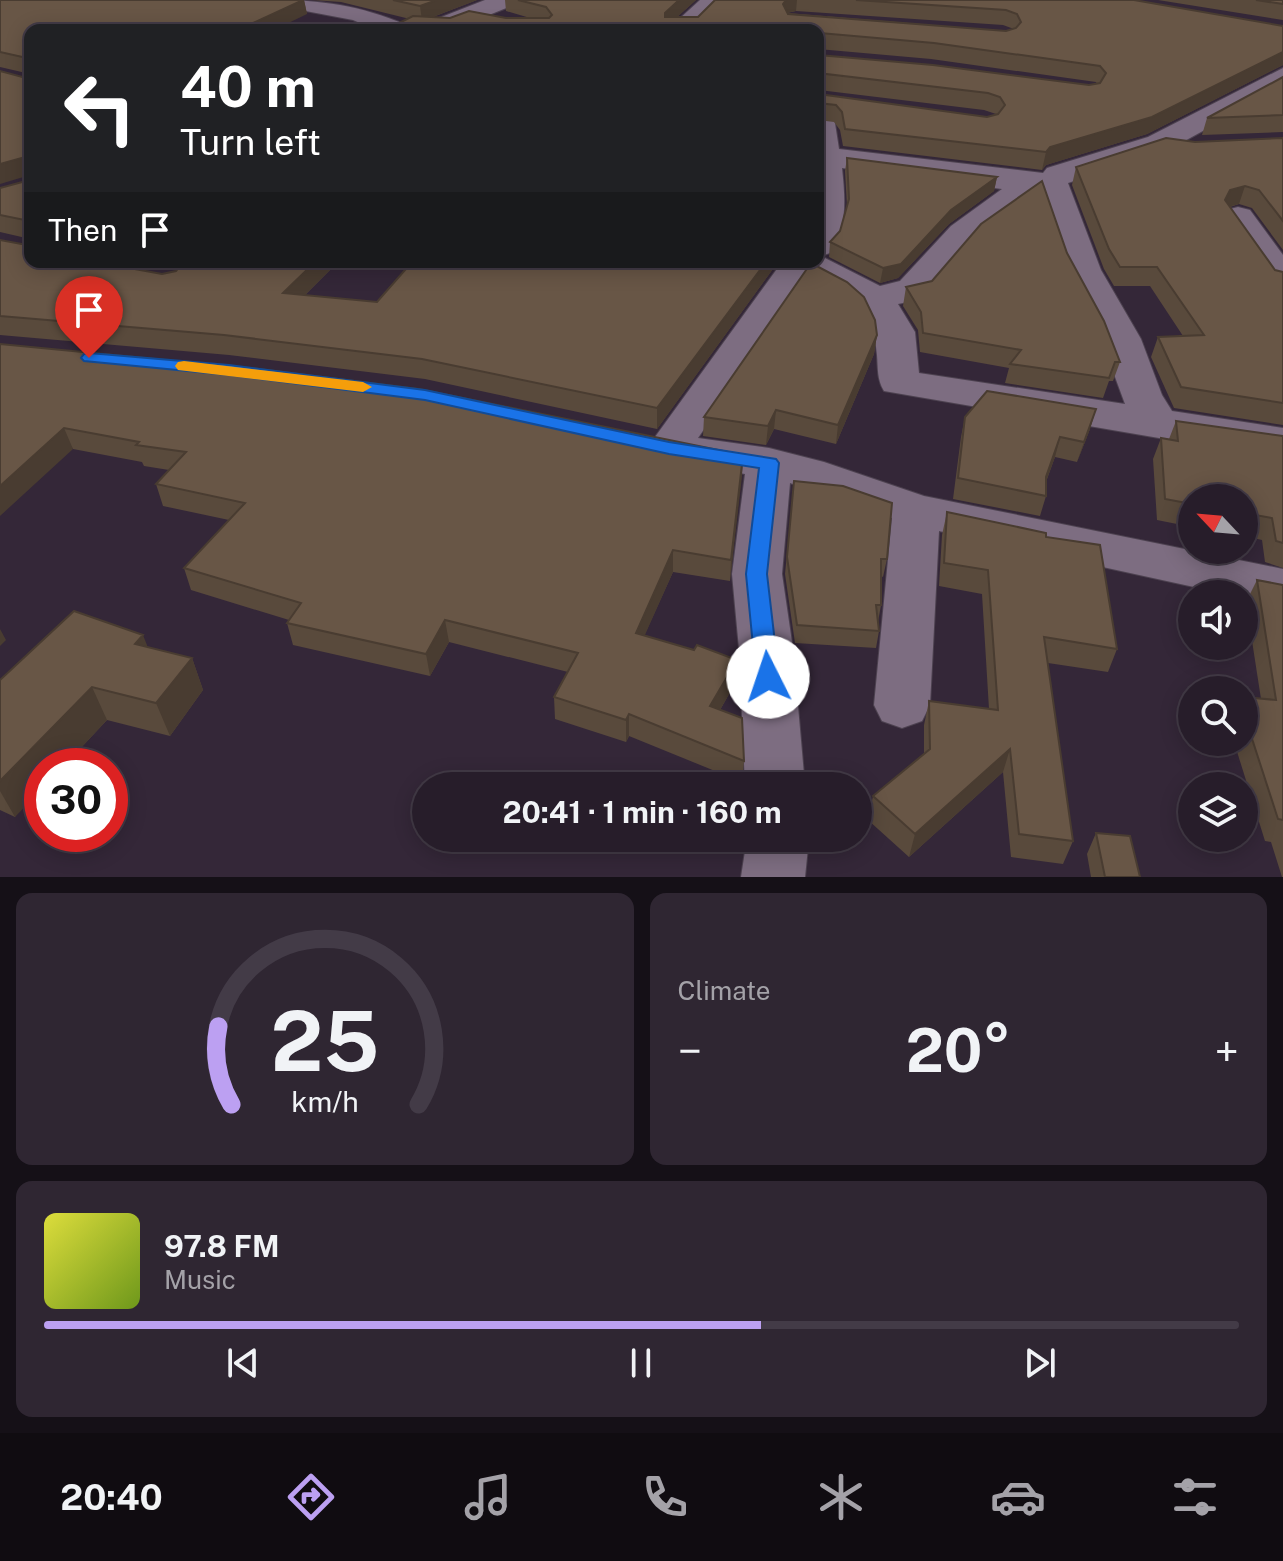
<!DOCTYPE html>
<meta charset="utf-8">
<style>
:root{--surface:#271d2a;--page:#2f2632;--text:#f1f3f6;--muted:#a4a2a8;--line:#433b47;--accent:#bca0f2}
body{margin:0;font-family:"Public Sans",sans-serif;background:var(--page);color:var(--text);height:100vh;display:flex;flex-direction:column;font-size:30px;white-space:nowrap}
*{box-sizing:border-box;margin:0}
p{font-size:26px;color:var(--muted)}
.icon{flex:none;width:44px;height:44px;fill:none;stroke:currentColor;stroke-width:2;stroke-linecap:round;stroke-linejoin:round}
.map{position:relative;height:877px;overflow:hidden}
.drawer{display:flex;flex-direction:column;gap:16px;padding:16px;background:#151017;flex:1}
.drawer>*{flex:none}
.banner{position:absolute;left:24px;top:24px;width:800px;height:244px;border-radius:16px;box-shadow:0 4px 20px #0003,0 0 0 2px var(--line);background:#202124;color:#fff;overflow:hidden}
.needle{width:52px;rotate:296deg}
.fabs{position:absolute;left:1178px;top:484px;display:grid;gap:16px}
.fabs a{display:grid;place-items:center;width:80px;height:80px;border-radius:50%;background:var(--surface);box-shadow:0 4px 20px #0003,0 0 0 2px var(--line);font-size:40px}
.speed{position:absolute;left:24px;top:748px;display:flex;gap:16px;font-size:40px;font-weight:700;text-align:center}
.speed>*{display:grid;place-content:center;width:104px;height:104px;border-radius:50%;background:var(--surface);box-shadow:0 4px 20px #0003,0 0 0 2px var(--line);line-height:1}
.speed .limit{border:12px solid #d22;background:#fff;color:#111}
.pin{position:absolute;display:grid;place-items:center;width:68px;height:68px;color:#fff;margin:-82px -34px;border-radius:50% 50% 50% 0;rotate:-45deg;box-shadow:0 0 8px #0007}
.pin .icon{rotate:45deg}
.me{position:absolute;width:88px;margin:-44px;rotate:356deg;stroke-linejoin:round;filter:drop-shadow(0 0 6px #0008)}
.turn{display:flex;align-items:center;gap:28px;height:168px;padding:0 24px;font-size:36px}
.turn .icon{width:104px;height:104px;stroke-width:2.5}
.turn b{display:block;font-size:56px;line-height:68px}
.then{display:flex;align-items:center;height:76px;padding:0 24px;background:#0003;gap:16px;font-size:30px}
.big{font-size:60px;font-weight:700;line-height:1.1}
.drawer .card{flex:1;display:flex;flex-direction:column;justify-content:center;gap:12px;min-width:0;padding:0 28px;border-radius:16px;background:var(--page)}
.drawer .dial{align-items:center;gap:0}
.dial svg{height:208px;overflow:visible;fill:none;stroke:var(--line);stroke-width:7;stroke-linecap:round;text-anchor:middle}
.dial text{fill:var(--text);stroke:none}
.song{display:flex;align-items:center;gap:24px}
.cover{width:96px;height:96px;border-radius:12px;background:linear-gradient(135deg,hsl(60 70% 55%),hsl(80 70% 35%))}
.played{height:8px;border-radius:4px;background:linear-gradient(90deg,var(--accent) 60%,var(--line) 60%)}
.keys{display:flex;justify-content:space-around;direction:ltr}
.heat{display:flex;justify-content:space-between;align-items:center;font-size:44px;direction:ltr}
.drawer .tiles{flex:1;display:grid;gap:16px;grid-template-columns:1fr 1fr}
.card:last-child{grid-column:span 2}
.trip{position:absolute;left:412px;top:772px;width:460px;height:80px;border-radius:40px;background:var(--surface);box-shadow:0 4px 20px #0003,0 0 0 2px var(--line);font-weight:700;line-height:80px;text-align:center}
.dock{display:flex;height:128px;justify-content:space-around;align-items:center;background:#100c11;color:var(--muted)}
.dock .icon{width:56px;height:56px}
.dock .current{color:var(--accent)}
.dock b{font-size:36px;color:var(--text)}
.map>svg:first-child{display:block}
.lines{fill:none;stroke-linecap:round;stroke-linejoin:round}
.street-casing{stroke:#4d4250;stroke-width:2}
.street{fill:#7d6d81;fill-rule:evenodd}
.wall{fill:#594a3c;fill-rule:evenodd}
.shaded-wall{fill:#493c31}
.building{fill:#685646;stroke:#493c31;stroke-width:2}
.route{fill:#1a73e8;stroke:#114b97;stroke-width:2}
.slow{fill:#f59e0b}
</style>
<div class="map">
<svg width="1283" height="877" viewBox="0 0 1283 877">
<rect width="100%" height="100%" fill="#342738"/>
<g class="lines">
<!-- street casing -->
<g class="street-casing">
<path id="street" d="M270 0C323 0 358 5 407 25L411 30H376L353 20 274 5Z
M485 0H518L514 5 452 30H417L421 25Z
M700 0H726L695 30H667Z
M1283 68V87L1170 149 1068 183 1101 270 1141 339 1162 395 1172 411 1283 428V456L1159 438 884 391C877 380 878 368 877 355 874 304 848 298 808 277L698 438 769 448 824 462 924 496 1283 569V607L1244 598V594H1226L939 531 930 705 922 721 902 728 882 721 874 705 892 518 790 483 782 574 793 649 805 786H745L739 649 732 574 745 474 653 458 647 448 782 262H818V95L828 98 832 104 839 149 1043 173 1047 168 1148 137ZM842 168 1002 189 951 226 900 281 880 286 821 256 830 253C848 228 845 197 842 168ZM1039 193 1065 270 1101 339 1125 404 919 373 915 332 898 304 926 298 975 240Z
M1238 207 1250 210 1283 255V291L1270 288 1221 217 1226 210Z
M747 838H809L805 877H741Z"/>
</g>
<!-- street -->
<use href="#street" class="street"/>
</g>
<!-- wall -->
<path class="wall" d="M0 0H304L307 14 30 30V262L162 274 176 271 178 268 146 262H338L305 295 377 302 412 263 407 262H778L657 429 425 379 229 355 0 335V240L27 245 26 238 0 232V188L26 181V73L0 67Z
M312 0H477L433 17 506 18H530L506 11 505 0H696L677 17H698L715 0H1134L1283 26V65L1147 134 1046 165 1042 170 843 146 840 130 834 122 818 120 341 2ZM796 11 1003 25 1014 29 1006 31 787 13ZM818 49 931 59 1096 82 1097 84 1089 85 819 55ZM819 90 984 110 996 114 987 117 819 94Z
M1158 0H1283V20Z
M1283 77V132L1202 135 1207 118Z
M1283 138V250L1252 208 1239 204 1230 207 1275 270 1283 272V425L1174 408 1151 357 1158 337 1183 336 1150 286H1114L1104 269 1072 185 1076 167 1195 142Z
M847 158 997 177 994 191 949 224 898 278 880 283 829 257 830 242 840 231 847 206 845 171Z
M1067 253 1120 362 1113 381H1109L1103 398 1005 383 1009 368 920 352 918 330 903 306 906 287Z
M877 335 874 354 836 444 774 429 766 445 703 436 704 417Z
M0 344 743 455 730 581 673 572 644 636 694 650 737 660 736 682 720 710 744 761 742 782 629 736 626 742 555 719 554 697 568 672 449 642 430 676 293 645 287 623 289 620 191 590 184 568 229 520 163 506 156 484 169 470 144 466 142 462 73 449Z
M965 417 1090 429 1077 462 1055 457 1046 482V496L1040 516 953 499 961 437Z
M1176 421 1283 436V568L1265 562 1262 540 1244 536V498H1192V527L1157 520 1153 459 1161 438 1169 439Z
M794 481 887 559 883 577 881 576V605L878 622 879 631 876 648 795 643 785 574Z
M947 512 1046 537 1117 649 1108 672 1048 663 1073 841 1063 864 1011 857 1003 772 909 857 868 820 873 796 924 754V725L929 701 989 709 982 594 939 586 942 535Z
M1257 580 1283 585V877H1282L1271 842 1265 841 1234 742H1244V714L1261 699 1246 602Z
M148 647 192 658 203 690 170 736 107 720 64 766H42L15 817 0 810V680Z
M1096 833 1140 877H1091L1087 854Z"/>
<!-- shaded-wall -->
<path class="shaded-wall" d="M303 0H304L307 14 274 30H238Z
M437 0H477L422 21 420 6Z
M679 0H696L665 28V13Z
M786 0H797L796 11 786 13 783 4Z
M1283 52V65L1147 134 1046 165 1042 170 1046 152 1050 147Z
M25 157 30 175 0 184V164Z
M997 177 994 191 949 224 898 278 880 283 883 268 951 210Z
M1245 186 1239 204 1224 208 1225 200 1230 190Z
M315 262H338L288 312 283 293Z
M766 262H778L657 429V408Z
M877 335 874 354 836 444 838 425Z
M1096 409 1090 429 1077 462 1084 442Z
M776 410 774 429 766 445 768 426Z
M64 428 73 449 0 516V486Z
M1060 437 1055 457 1040 497 1046 477Z
M743 455 742 476 730 581 731 560Z
M673 550V572L636 655V633Z
M445 620 449 642 430 676 426 654Z
M0 629 6 640 0 646Z
M143 635 156 668 135 644Z
M192 658 203 690 170 736 156 703Z
M737 660 736 682 709 729 710 706Z
M92 687 107 720 64 766H42V789L15 817 0 791V781Z
M629 714V736L626 742V720Z
M1010 749 1003 772 909 857 915 834Z"/>
<!-- building -->
<path class="building" d="M0 0H303L238 30H30V262H96L162 274 176 271 183 262H315L283 293 377 302 412 262H766L657 408 422 359 224 335 0 316V240L27 245 25 220 0 215V188L26 181 25 157 0 164V71L26 78 27 58 0 52Z
M393 0H437L420 6Z
M518 0H679L665 13V17H698L715 0H786L783 4 788 14 1006 31 1016 28 1021 22 1017 14 1006 10 856 0H1134L1283 26V52L1152 117 1050 147 1046 152 845 129 842 112 836 105 818 103V78L819 94 987 117 998 114 1005 105 1000 97 988 93 818 73V46L819 55 933 65 1089 85 1100 83 1106 73 1100 66 934 43 820 33 818 35V30H385L413 16 450 18 469 11 506 18H549L552 15 546 7Z
M1256 0H1283V4Z
M1283 77V115L1207 118Z
M1166 138 1195 142 1283 138V221L1259 190 1245 186 1230 190 1225 200 1275 270 1283 272V403L1181 387 1158 337 1204 335 1157 267H1120L1109 249 1076 167Z
M847 158 997 177 951 210 901 264 883 268 830 242 840 231 849 199Z
M1042 181 1067 253 1104 321 1120 362H1115L1109 378 1010 364 1021 350 923 333 921 312 906 287 932 281 981 224Z
M811 263 847 282 864 297 875 320 877 335 838 425 776 410 768 426 704 417Z
M0 344 259 369 419 389 743 455 731 560 673 550 636 633 694 650 697 645 737 660 710 706 742 718 744 761 629 714 626 720 554 697 578 653 445 620 426 654 287 623 301 603 184 568 245 503 156 484 186 452 136 445 139 442 64 428 0 486Z
M987 391 1096 409 1084 442 1060 437 1046 477V496L958 478 965 417Z
M1176 421 1283 436V543L1276 541 1272 518 1244 513V498H1192V504L1165 499 1161 438 1178 441Z
M794 481 843 486 892 503 887 559H881V605H876L879 631 797 625 787 557Z
M947 512 1046 533V537L1100 545 1117 649 1044 637 1073 841 1019 834 1010 749 915 834 873 796 930 749 929 701 998 710 988 570 944 563Z
M1257 580 1283 585V820L1278 819 1244 714V697L1276 700Z
M74 611 143 635 135 644 192 658 156 703 92 687 0 781V680Z
M1096 833 1130 836 1140 877H1105Z"/>
<!-- route -->
<path class="route" d="M89 353 229 365 425 390 669 442 776 459 779 463 767 574 779 677 776 683 768 686 760 683 756 677 746 574 759 468 669 454 425 400 229 375 84 361 81 358 84 354Z"/>
<!-- slow -->
<path class="slow" d="M184 361 363 382 372 387 363 392 178 370 175 366 178 362Z"/>
</svg>
<div class="fabs">
<a><svg class="needle" viewBox="-14 -14 28 28"><path d="M0-13l5 13h-10z" fill="#e53935"/><path d="M0 13l5-13h-10z" fill="#a4a2a8"/></svg></a>
<a><svg class="icon" aria-label="sound" viewBox="0 0 24 24"><path d="M4 9h4l5-4v14l-5-4H4zM17 9q2 3 0 6"/></svg></a>
<a><svg class="icon" aria-label="search" viewBox="0 0 24 24"><circle cx="10" cy="10" r="6"/><path d="M15 15l6 6"/></svg></a>
<a><svg class="icon" aria-label="layers" viewBox="0 0 24 24"><path d="M12 4l9 5-9 5-9-5zM3 14l9 5 9-5"/></svg></a>
</div>
<div class="speed"><div class="limit">30</div></div>
<div class="pin" style="left:89px;top:358px;background:#d93025"><svg class="icon" aria-label="arrive" viewBox="0 0 24 24"><path d="M6 21V4h12l-3 4 3 4H6"/></svg></div>
<svg class="me" style="left:768px;top:677px" viewBox="-20 -20 40 40"><circle r="19" fill="#fff"/><path d="M0-13L10 11 0 6-10 11z" fill="#1a73e8"/></svg>
<div class="trip">20:41 · 1 min · 160 m</div>
<div class="banner">
<div class="turn"><svg class="icon" aria-label="left" viewBox="0 0 24 24"><path d="M17 20v-9H6M10 6l-5 5 5 5"/></svg><div><b>40 m</b>Turn left</div></div>
<div class="then">Then<svg class="icon" aria-label="arrive" viewBox="0 0 24 24"><path d="M6 21V4h12l-3 4 3 4H6"/></svg></div>
</div>
</div>
<section class="drawer">
<div class="tiles">
<div class="card dial"><svg viewBox="0 0 100 80">
<path d="M14 69A42 42 0 1 1 86 69"/>
<path d="M14 69A42 42 0 0 1 9 39" stroke="#bca0f2"/>
<text x="50" y="56" font-size="32" font-weight="700">25</text>
<text x="50" y="72" font-size="11">km/h</text>
</svg></div>
<div class="card"><p>Climate</p>
<div class="heat"><a>−</a><b class="big">20°</b><a>+</a></div>
</div>
<div class="card">
<div class="song"><i class="cover"></i><div><b>97.8 FM</b><p>Music</p></div></div>
<div class="played"></div>
<div class="keys"><svg class="icon" aria-label="previous" viewBox="0 0 24 24"><path d="M18 5L8 12l10 7zM5 5v14"/></svg><svg class="icon" aria-label="pause" viewBox="0 0 24 24"><path d="M8 5v14M16 5v14"/></svg><svg class="icon" aria-label="next" viewBox="0 0 24 24"><path d="M6 5l10 7-10 7zM19 5v14"/></svg></div>
</div>
</div>
</section>
<nav class="dock">
<b>20:40</b>
<svg class="icon current" aria-label="directions" viewBox="0 0 24 24"><path d="M12 3l9 9-9 9-9-9zM9 14v-3h6M13 9l2 2-2 2"/></svg>
<svg class="icon" aria-label="music" viewBox="0 0 24 24"><path d="M9 18V5l10-2v13"/><circle cx="6" cy="18" r="3"/><circle cx="16" cy="16" r="3"/></svg>
<svg class="icon" aria-label="phone" viewBox="0 0 24 24"><path d="M5 4h4l2 5-3 2q2 4 5 5l2-3 5 2v4C11 20 4 13 5 4z"/></svg>
<svg class="icon" aria-label="climate" viewBox="0 0 24 24"><path d="M12 3v18M4 7l16 10M4 17L20 7"/></svg>
<svg class="icon" aria-label="car" viewBox="0 0 24 24"><path d="M5 17H2v-5l4-1 3-4h7l3 4 3 1v5h-3M9 17h6M6 11h13"/><circle cx="7" cy="17" r="2"/><circle cx="17" cy="17" r="2"/></svg>
<svg class="icon" aria-label="filters" viewBox="0 0 24 24"><path d="M4 7h16M4 17h16"/><circle cx="9" cy="7" r="2"/><circle cx="15" cy="17" r="2"/></svg>
</nav>
